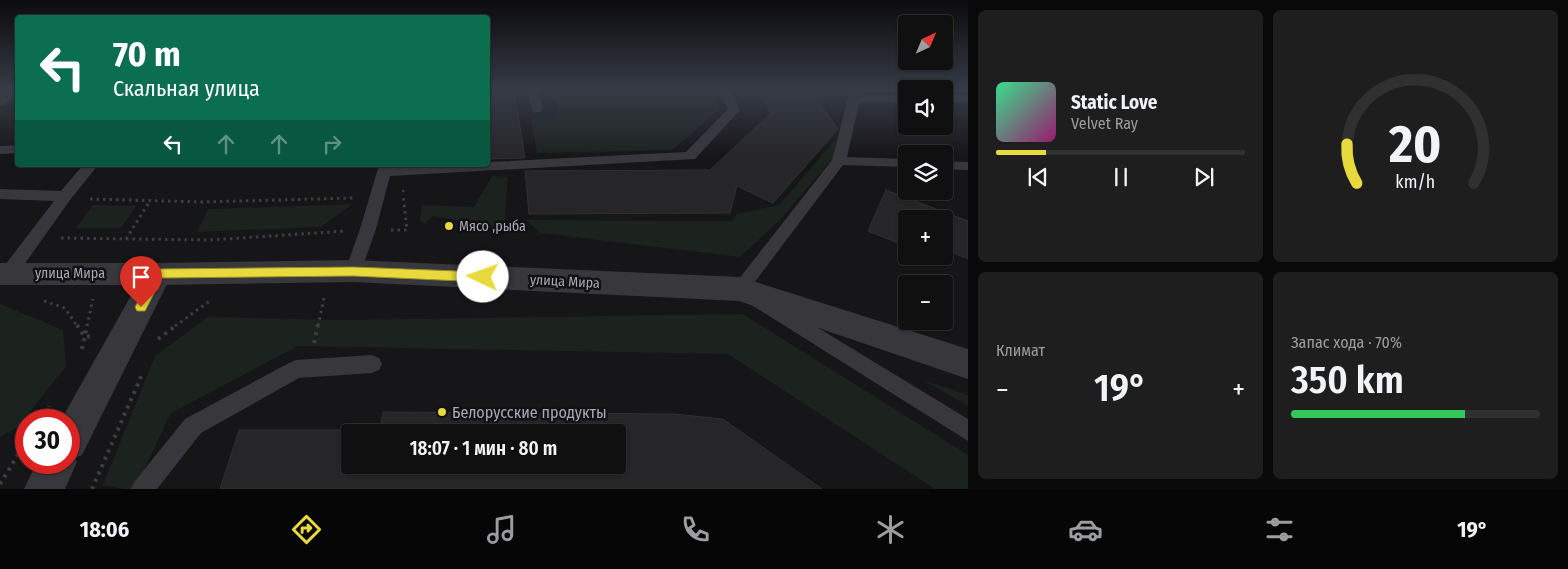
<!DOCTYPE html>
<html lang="ru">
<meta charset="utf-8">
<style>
:root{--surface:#101011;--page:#1e1e1f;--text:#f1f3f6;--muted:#9c9d9f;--line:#303031;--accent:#e8da3c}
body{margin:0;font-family:"Fira Sans Condensed",sans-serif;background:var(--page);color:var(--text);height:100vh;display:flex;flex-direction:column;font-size:19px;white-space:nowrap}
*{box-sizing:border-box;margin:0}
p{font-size:16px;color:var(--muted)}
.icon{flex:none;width:28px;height:28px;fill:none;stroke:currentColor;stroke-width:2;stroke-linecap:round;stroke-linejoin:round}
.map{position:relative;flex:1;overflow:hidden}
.details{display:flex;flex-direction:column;gap:10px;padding:10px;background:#090909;width:600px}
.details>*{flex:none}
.guide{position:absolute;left:15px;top:15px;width:475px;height:152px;border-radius:5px;box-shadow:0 1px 4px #0004,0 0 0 1px var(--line);background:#0b6e4f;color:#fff;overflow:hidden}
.needle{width:32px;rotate:44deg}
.controls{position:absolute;left:898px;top:15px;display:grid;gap:10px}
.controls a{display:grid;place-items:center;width:55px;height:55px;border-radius:5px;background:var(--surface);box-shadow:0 1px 4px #0004,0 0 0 1px var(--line);font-size:25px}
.speed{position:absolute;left:15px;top:409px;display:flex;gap:10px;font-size:25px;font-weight:700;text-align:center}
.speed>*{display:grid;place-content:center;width:65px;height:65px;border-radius:50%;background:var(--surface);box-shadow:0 1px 4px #0004,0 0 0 1px var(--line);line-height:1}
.speed .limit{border:8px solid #d22;background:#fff;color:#111}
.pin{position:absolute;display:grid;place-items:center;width:42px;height:42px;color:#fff;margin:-51px -21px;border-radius:50% 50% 50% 0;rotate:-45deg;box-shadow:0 0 5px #0007}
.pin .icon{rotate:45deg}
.me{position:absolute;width:55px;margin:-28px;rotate:273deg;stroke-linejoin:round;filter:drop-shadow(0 0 4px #0008)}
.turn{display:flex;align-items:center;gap:18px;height:105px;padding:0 15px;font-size:22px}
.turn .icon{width:65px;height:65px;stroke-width:2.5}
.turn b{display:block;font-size:35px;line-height:42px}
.lanes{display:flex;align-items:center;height:48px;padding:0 15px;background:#0003;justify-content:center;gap:25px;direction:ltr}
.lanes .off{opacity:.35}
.big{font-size:38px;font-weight:600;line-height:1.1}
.details .card{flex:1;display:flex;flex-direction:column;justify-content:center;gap:8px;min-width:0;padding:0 18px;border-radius:8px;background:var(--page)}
.details .dial{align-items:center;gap:0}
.dial svg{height:130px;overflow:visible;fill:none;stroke:var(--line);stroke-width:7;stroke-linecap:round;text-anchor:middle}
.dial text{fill:var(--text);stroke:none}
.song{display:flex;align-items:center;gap:15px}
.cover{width:60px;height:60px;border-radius:8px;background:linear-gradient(135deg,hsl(150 70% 55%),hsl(320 70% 35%))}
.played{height:5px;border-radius:2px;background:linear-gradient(90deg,var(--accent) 20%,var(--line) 20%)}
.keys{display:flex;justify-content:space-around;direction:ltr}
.heat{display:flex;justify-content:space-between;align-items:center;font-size:28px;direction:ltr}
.charge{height:8px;border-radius:4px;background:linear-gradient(90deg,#34c759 70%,var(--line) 0)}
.details .tiles{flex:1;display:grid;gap:10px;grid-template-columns:repeat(2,1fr)}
.trip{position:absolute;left:341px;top:424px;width:285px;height:50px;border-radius:5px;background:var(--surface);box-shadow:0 1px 4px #0004,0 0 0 1px var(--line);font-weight:600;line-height:50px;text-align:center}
.tab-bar{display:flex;height:80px;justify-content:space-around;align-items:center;background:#060607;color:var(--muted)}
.tab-bar .icon{width:35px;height:35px}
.tab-bar .active{color:var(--accent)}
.tab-bar b{font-size:22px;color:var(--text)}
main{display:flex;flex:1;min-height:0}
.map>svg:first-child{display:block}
.green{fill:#1c221e}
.building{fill:#262628;stroke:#303033;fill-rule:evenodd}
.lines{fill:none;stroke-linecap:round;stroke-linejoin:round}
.path-far2{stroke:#3d3d43;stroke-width:2.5;stroke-dasharray:2 3;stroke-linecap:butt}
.path-far1{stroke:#3d3d43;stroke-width:3;stroke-dasharray:2.5 4;stroke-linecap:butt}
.path{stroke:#3d3d43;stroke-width:4;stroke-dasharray:3 5;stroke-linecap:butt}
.service{fill:#37373c;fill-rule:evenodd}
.minor{fill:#37373c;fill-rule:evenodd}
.tertiary{fill:#37373c;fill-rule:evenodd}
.route{fill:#e8da3c;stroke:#978e27}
.poi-dot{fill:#e8da3c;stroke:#111012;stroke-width:2}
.labels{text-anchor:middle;stroke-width:5;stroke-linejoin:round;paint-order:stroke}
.poi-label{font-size:14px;fill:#a8a9b7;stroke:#111012;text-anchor:start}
.street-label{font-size:14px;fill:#a8a9b7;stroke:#111012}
.near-poi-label{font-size:16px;fill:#a8a9b7;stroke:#111012;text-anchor:start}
</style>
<main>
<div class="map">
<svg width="968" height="489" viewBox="0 0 968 489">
<rect width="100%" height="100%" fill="#161517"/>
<!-- green -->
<path class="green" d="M552 90H709L719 110 672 150 537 153 531 118 560 117Z
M836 139 833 158 780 220 740 257 540 233 526 220 732 221 737 214 779 205Z
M492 176 508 177 504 227 472 231 467 221 433 216 424 224 420 220 422 205 474 207Z
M353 204 321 227 197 232 208 209Z
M93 205 136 206 121 228H76Z
M0 304 63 330 66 366 18 427 0 437Z
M743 314 968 455V489H935L728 354 298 346 171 413 135 489H124L103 485 155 356 208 317 342 320Z
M923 380 968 395V406Z"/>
<!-- building -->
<path class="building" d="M488 90H514L525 158 488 159Z
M758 90H811L838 129 773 203 737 186 730 213 529 214 525 171 710 170 771 113Z
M886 190 968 221V259L944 249V219H906V246L868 231Z
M383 412 674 414 723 419 822 489H220L239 430H380ZM350 432H618V465H350Z"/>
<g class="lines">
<!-- path-far2 -->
<path class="path-far2" d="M403 190 404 195"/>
<!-- path-far1 -->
<path class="path-far1" d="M90 199 202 202 353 198
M391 230H407L403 194
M61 238 210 240 345 231
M126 239 150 201
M44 301 65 308 77 326
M87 326 93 299
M175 326 211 300
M318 326 324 298"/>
<!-- path -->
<path class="path" d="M77 325 84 336 92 337
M158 339 177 325
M314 343 318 325
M82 349 87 325
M40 420 49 406
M0 484 26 442
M92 489 143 372"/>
<!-- service -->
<path class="service" d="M6 90H18V92L4 105 0 106V95Z
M526 90H538L543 109 541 112H533Z
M719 90H731L740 110 695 159 390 176 376 229 361 271 359 276 353 278 347 276 345 271 360 229 379 165H393L392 167 488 165V162L686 152 728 109Z
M850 90H862L861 95H906V103H859L847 157 906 159V167L843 165 751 287 968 419V441L734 294 731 289 832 160Z
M944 95H968V103H944Z
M18 145V153L0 154V146Z
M944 161 968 162V170L944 169Z
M83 165H98L70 200 14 279 8 281 2 279 0 273 2 269 54 201 0 199V189L61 191Z
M372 355 379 358 382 364 379 370 372 373 299 378 201 433 157 489H131L135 481 185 419 289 363 296 360Z"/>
<!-- minor -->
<path class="minor" d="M353 260 740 277 968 349V379L739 301 353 282 158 285 148 282 144 274 148 266 158 263Z"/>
<!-- tertiary -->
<path class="tertiary" d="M0 263H158L168 266 172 274 82 455 75 458 77 462 65 489H24L37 462H69V420H61L137 285H0Z"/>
</g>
<!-- sky -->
<linearGradient id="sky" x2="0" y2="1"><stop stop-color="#0c0c0d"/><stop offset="0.57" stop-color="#363b47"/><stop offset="1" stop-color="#363b47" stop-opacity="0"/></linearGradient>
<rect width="968" height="158" fill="url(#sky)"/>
<!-- route -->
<path class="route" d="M353 267 483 272 487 274 489 277 487 280 483 282 353 276 162 278 145 311H137L135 307 154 271 158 269Z"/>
<!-- markers -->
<g class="poi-dot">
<circle cx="449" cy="226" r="5"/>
<circle cx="442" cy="412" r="5"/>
</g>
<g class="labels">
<!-- poi labels -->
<g class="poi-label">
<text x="459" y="231">Мясо ,рыба</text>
</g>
<!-- street labels -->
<g class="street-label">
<text x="70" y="278">улица Мира</text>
<text transform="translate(565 281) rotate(3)" y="5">улица Мира</text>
</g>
<!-- near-poi labels -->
<g class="near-poi-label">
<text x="452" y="418">Белорусские продукты</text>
</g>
</g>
</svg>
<div class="controls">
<a><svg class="needle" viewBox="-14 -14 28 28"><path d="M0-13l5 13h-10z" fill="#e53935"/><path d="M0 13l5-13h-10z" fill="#9c9d9f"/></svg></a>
<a><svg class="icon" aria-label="sound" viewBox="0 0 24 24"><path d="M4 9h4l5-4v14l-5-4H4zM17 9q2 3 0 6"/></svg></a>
<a><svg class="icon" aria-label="layers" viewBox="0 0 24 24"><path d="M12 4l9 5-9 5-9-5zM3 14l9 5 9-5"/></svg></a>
<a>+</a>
<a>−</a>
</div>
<div class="speed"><div class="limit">30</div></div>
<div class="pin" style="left:141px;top:307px;background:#d93025"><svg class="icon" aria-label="arrive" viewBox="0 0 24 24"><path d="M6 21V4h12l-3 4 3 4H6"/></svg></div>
<svg class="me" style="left:483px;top:277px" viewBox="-20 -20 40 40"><circle r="19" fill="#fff"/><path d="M0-13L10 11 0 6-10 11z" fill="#e8da3c"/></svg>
<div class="trip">18:07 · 1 мин · 80 m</div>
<div class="guide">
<div class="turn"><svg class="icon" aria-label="left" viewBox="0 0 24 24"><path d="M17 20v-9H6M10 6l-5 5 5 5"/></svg><div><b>70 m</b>Скальная улица</div></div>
<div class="lanes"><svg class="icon" aria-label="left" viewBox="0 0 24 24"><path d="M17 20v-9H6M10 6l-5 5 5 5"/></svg><svg class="icon off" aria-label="ahead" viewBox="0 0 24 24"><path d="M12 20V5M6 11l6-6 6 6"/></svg><svg class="icon off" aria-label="ahead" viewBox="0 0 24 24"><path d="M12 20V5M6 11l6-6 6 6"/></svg><svg class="icon off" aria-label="right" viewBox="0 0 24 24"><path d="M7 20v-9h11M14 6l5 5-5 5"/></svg></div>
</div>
</div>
<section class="details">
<div class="tiles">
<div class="card">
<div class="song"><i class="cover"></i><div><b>Static Love</b><p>Velvet Ray</p></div></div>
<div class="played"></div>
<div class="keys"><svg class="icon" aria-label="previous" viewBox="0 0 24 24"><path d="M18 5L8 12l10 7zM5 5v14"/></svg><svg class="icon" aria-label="pause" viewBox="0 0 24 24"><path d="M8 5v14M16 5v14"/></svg><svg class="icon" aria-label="next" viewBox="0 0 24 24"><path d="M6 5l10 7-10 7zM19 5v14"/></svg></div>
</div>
<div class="card dial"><svg viewBox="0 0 100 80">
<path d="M14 69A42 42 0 1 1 86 69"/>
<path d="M14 69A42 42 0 0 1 8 45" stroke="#e8da3c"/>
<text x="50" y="56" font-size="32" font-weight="700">20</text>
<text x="50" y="72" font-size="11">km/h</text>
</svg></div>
<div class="card"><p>Климат</p>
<div class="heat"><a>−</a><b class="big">19°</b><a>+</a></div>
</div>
<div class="card"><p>Запас хода · 70%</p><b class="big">350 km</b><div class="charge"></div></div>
</div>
</section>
</main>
<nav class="tab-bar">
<b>18:06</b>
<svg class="icon active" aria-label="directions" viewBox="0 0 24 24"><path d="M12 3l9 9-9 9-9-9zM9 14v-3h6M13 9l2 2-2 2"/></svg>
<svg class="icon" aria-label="music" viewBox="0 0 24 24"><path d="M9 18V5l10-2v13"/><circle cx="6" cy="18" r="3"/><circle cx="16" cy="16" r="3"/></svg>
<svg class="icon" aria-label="phone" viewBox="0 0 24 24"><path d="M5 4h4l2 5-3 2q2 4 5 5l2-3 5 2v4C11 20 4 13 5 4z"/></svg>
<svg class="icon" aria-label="climate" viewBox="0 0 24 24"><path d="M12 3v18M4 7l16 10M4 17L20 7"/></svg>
<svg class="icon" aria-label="car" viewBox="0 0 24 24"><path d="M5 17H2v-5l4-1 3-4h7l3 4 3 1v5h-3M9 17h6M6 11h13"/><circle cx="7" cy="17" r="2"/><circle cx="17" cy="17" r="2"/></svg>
<svg class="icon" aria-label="filters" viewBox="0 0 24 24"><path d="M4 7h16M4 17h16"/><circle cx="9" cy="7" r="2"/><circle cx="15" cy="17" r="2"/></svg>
<b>19°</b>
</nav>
